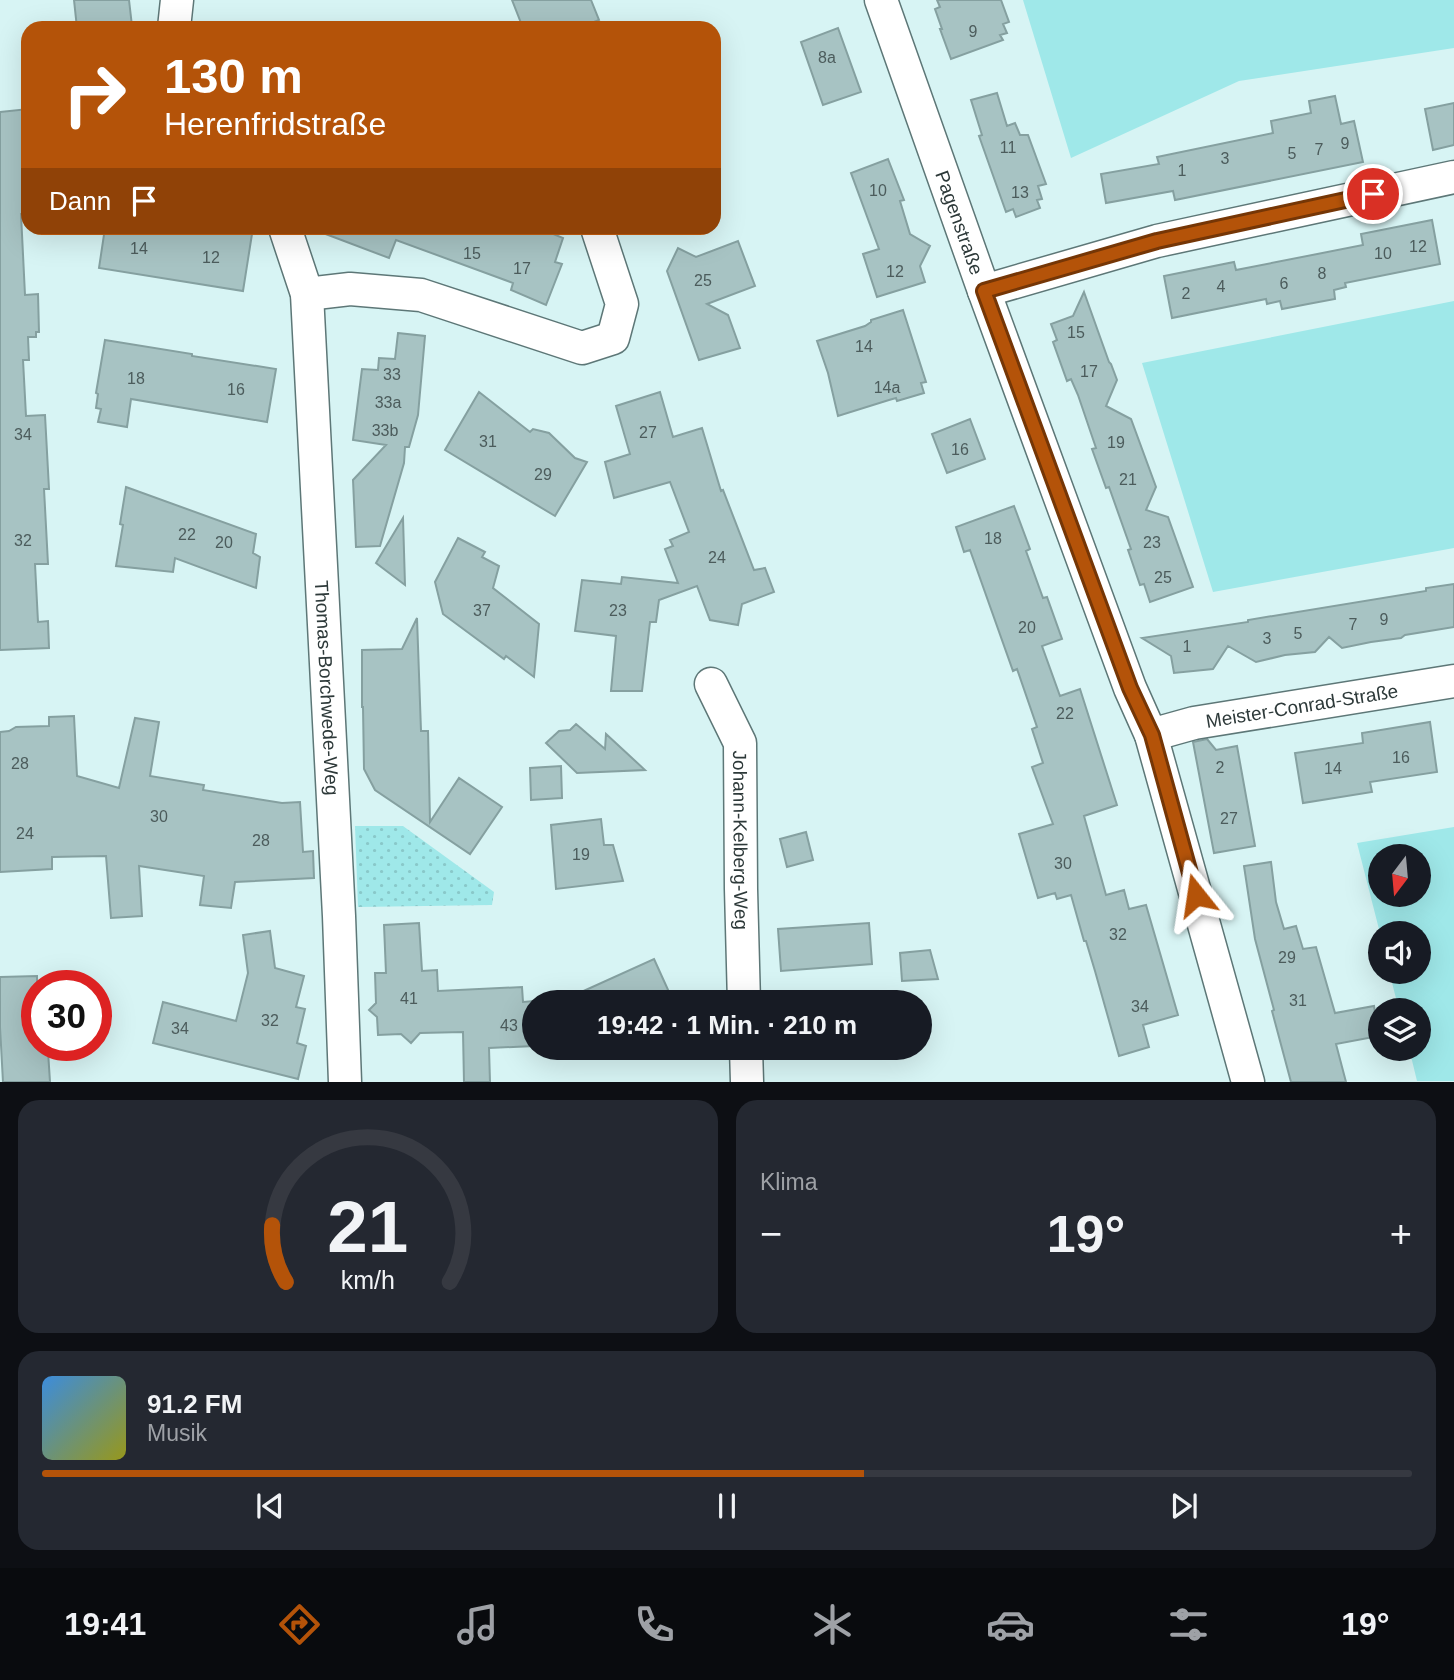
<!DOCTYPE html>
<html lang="de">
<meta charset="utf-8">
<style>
:root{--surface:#171b24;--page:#242831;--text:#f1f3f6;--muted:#9ea1a6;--line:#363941;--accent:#b45309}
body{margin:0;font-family:Helvetica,sans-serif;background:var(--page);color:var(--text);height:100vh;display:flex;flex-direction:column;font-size:26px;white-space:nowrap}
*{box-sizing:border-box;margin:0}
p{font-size:23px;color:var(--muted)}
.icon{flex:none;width:38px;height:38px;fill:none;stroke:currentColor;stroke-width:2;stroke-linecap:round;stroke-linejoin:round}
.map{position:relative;height:1082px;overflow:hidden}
.side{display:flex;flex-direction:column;gap:18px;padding:18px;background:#0d0f14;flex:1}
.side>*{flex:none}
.top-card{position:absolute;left:21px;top:21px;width:700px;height:214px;border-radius:21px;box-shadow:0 7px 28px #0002;background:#b45309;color:#fff;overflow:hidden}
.needle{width:46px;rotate:196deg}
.controls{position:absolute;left:1368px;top:844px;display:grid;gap:14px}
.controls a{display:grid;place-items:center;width:63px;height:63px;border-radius:50%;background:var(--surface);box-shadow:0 7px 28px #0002;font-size:35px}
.speed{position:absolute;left:21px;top:970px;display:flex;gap:14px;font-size:35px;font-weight:700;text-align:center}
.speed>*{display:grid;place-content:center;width:91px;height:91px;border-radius:50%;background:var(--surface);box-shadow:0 7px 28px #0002;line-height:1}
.speed .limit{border:10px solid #d22;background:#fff;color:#111}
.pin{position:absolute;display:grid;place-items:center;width:60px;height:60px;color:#fff;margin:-30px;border:4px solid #fff;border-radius:50%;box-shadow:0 2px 7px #0007}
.me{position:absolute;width:77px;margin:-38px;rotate:345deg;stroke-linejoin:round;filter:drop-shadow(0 0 5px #0008)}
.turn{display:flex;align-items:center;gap:24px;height:147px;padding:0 28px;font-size:32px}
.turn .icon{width:91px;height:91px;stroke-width:2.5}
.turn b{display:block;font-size:49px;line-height:60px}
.then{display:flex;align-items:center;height:66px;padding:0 28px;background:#0003;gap:14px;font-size:26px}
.big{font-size:52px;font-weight:600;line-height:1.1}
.side .card{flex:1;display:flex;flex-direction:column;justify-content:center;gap:10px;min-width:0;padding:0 24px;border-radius:21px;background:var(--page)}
.side .dial{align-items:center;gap:0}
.dial svg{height:182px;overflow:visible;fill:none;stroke:var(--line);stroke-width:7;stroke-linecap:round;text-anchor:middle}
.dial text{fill:var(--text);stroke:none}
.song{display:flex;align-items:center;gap:21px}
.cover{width:84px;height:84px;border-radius:10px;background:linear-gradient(135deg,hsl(210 70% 55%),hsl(60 70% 35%))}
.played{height:7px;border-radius:4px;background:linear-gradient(90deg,var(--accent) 60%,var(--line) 60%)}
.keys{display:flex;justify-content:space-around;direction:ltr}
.heat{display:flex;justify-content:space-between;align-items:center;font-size:38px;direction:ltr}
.side .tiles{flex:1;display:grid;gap:18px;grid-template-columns:1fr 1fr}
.card:last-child{grid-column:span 2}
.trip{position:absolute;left:522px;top:990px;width:410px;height:70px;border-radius:35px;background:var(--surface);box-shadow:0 7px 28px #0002;font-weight:600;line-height:70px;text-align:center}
.tab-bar{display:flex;height:112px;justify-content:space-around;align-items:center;background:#090b0e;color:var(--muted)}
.tab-bar .icon{width:49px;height:49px}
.tab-bar .selected{color:var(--accent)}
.tab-bar b{font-size:32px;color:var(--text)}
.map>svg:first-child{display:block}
.park{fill:url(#park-dots)}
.garden{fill:#9fe8e9;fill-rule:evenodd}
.building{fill:#a7c3c3;stroke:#85a0a0;stroke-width:2}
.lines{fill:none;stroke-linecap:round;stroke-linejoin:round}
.minor-casing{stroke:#5d7777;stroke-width:35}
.minor{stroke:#fff;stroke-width:32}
.route-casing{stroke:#753606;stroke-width:18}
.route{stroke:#b45309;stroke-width:12}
.labels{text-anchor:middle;stroke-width:6;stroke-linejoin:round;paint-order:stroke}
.number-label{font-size:16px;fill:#4c5c5c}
.street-label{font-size:19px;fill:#2d3939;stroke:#d7f4f4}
</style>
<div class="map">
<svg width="1454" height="1082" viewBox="0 0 1454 1082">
<defs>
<pattern id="park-dots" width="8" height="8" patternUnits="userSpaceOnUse" patternTransform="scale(1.75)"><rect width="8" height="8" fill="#9fe8e9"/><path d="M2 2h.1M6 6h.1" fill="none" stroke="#89c8c9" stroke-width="1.8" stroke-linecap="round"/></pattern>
</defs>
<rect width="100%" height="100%" fill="#d7f4f4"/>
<!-- park -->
<path class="park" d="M355 826H403L494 892 492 905 358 907Z"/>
<!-- garden -->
<path class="garden" d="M1023 0H1454V48L1239 81 1071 158Z
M1454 301V548L1213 592 1142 363Z
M1454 827V1081H1417L1409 1048H1419V1010H1399L1389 971H1419V933H1381V937L1357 843ZM1381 856H1419V894H1381Z"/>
<!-- building -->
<path class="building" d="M74 0H129L132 26 115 28H77Z
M512 0H591L599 20 579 28H523Z
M937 0H1001L1009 22 1003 24 1007 33 1000 35 1003 40 951 59 940 29H942L935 9 940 7Z
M838 28 861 92 823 105 801 42Z
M997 93 1007 126 1015 123 1020 135H1028L1046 184 1038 186 1042 199 1037 200 1040 208 1016 217 1013 209 1006 212 979 136 982 135 971 100Z
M1335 96 1341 124 1354 121 1363 162 1175 200 1173 191 1106 203 1101 174 1159 164 1157 157 1273 133 1271 121 1311 113 1309 101Z
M1454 103V145L1433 150 1425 109Z
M28 109V214H21L25 295 38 294 39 332H36V337H28L29 360H23L26 416 45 415 49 489H44L48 564H35L38 622 48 621 49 648 0 650V112Z
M888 159 904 200 900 201 910 234 930 246 920 266 925 282 877 297 863 254 879 249 851 173Z
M1432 220 1440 264 1345 283 1346 287 1334 290 1335 299 1308 304 1282 309 1280 301 1267 304 1266 299 1172 318 1164 276 1234 262 1236 270 1363 245 1361 234Z
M105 228H209L252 234 243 291 99 268Z
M315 228H539L563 238 555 262 562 264 546 305 511 290 513 283 396 240 389 258 315 230Z
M738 241 755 286 707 304 728 315 740 348 699 360 667 271 678 248 696 257Z
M1084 292 1109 362 1111 364 1117 380 1106 406 1131 419 1156 487 1146 510 1168 517 1193 587 1150 602 1144 584 1140 585 1128 550 1131 549 1109 487 1106 488 1092 449 1096 448 1078 395 1071 379 1067 381 1053 342 1057 340 1051 324 1073 316Z
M903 310 926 382 921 383 924 393 897 401 896 398 889 400 838 416 828 373 817 341 865 326 871 322V320Z
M398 333 425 336 418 415 409 447H405L404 463 380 546 356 547 353 480 386 445 353 440 362 369 378 370 379 358 395 359Z
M105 340 192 354V356L276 369 267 422 131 399 127 427 98 422 101 409 96 408 98 394 96 393Z
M479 392 530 432 533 429 549 433 575 458 587 462 555 516 445 450Z
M660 392 673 437 702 428 721 491 723 490 754 570 765 568 774 592 742 604 738 625 710 620 697 586 659 600 656 622H650L642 691H611L616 636 575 631 582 580 621 584 622 577 678 583 665 549 673 546 670 540 689 532 670 482 614 498 605 462 630 454 616 406Z
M970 419 985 459 947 473 932 434Z
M126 487 256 534 253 553 260 557 256 588 175 558 173 572 116 566 123 525 120 524Z
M1014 506 1030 549 1026 551 1043 598 1047 597 1062 639 1042 646 1060 696 1080 689 1117 805 1084 816 1106 895 1124 890 1129 909 1146 905 1178 1015 1143 1025 1149 1047 1119 1056 1095 971 1086 941H1084L1071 895 1057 899 1055 893 1038 898 1019 834 1053 824 1032 767 1043 763 1032 729 1037 727 1017 669 1013 671 970 550 964 552 956 527Z
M403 518 405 585 376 563Z
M458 538 485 552 482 557 499 566 493 588 539 624 534 677 506 656 504 659 443 614 435 582Z
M1454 584V627L1405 635 1401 638 1371 642 1342 648 1329 637 1315 652 1285 655 1256 662 1228 646 1213 669 1174 673 1171 656 1142 638 1248 622V620L1426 591V588Z
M417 618 421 731H428L430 822 459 778 502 807 470 854 375 790 364 769 363 707H362V650L402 649Z
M74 716 77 776 119 788 135 718 159 722 150 776 204 785 203 790 282 803 300 802 303 852 313 851 314 878 235 882 231 908 200 905 204 876 139 866 142 916 111 918 106 856 52 857V869L0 872V732L9 731 16 727 49 726V717Z
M1430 722 1437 772 1370 782 1372 792 1303 803 1295 753 1363 743 1362 733Z
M576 724 605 749 606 734 645 770 577 773 546 743 559 731 570 730Z
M1207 739 1216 750 1237 746 1255 846 1214 853 1193 742Z
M561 766 562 798 531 800 530 768Z
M601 819 604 845H613L623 881 556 889 551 825Z
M806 832 813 860 787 867 780 839Z
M1271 862 1276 902 1284 929 1296 926 1303 949 1316 947 1335 1013 1374 1006 1379 1036 1336 1044 1346 1082H1291L1272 1011 1274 1010 1255 939 1244 866Z
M419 923 422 971 437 970 438 991 522 987 523 1002 534 1001V1046L489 1048 490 1082H464L463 1032 420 1033 411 1043 401 1034 378 1035 377 1017 369 1010 376 1003 375 973H386L384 925Z
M869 923 872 964 781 971 778 929Z
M270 931 275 968 304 976 296 1007 305 1009 297 1043 306 1046 298 1079 153 1043 163 1002 236 1021 248 973 243 935Z
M930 950 938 979 902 981 900 953Z
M654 959 674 1003H557Z
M37 976V1045H46V1051H48L50 1082H3L0 1027V977Z"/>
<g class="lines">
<!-- minor casing -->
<g class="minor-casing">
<g id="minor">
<path id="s1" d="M881 0 984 291 1130 688 1151 735 1248 1082"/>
<path d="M174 28 177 0"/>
<path id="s2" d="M285 228 307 294 339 916 345 1082"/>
<path d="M984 291 1157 241 1454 177"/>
<path d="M307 294 350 289 421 295 582 348 613 338 622 304 597 228"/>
<path id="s3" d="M711 684 740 743 741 889 744 1003"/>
<path id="s4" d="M1151 735 1194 723 1454 681"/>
<path d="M746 1048 747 1082"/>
</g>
</g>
<!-- minor -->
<use href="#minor" class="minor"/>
</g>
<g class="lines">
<!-- route casing -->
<g class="route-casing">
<path id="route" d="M1196 895 1152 735 1130 688 984 291 1157 241 1373 194"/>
</g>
<!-- route -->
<use href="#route" class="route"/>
</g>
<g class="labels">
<!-- number labels -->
<g class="number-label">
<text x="973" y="37">9</text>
<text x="827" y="63">8a</text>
<text x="1345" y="149">9</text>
<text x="1008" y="153">11</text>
<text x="1319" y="155">7</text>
<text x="1292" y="159">5</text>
<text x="1225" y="164">3</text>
<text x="1182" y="176">1</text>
<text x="878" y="196">10</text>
<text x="1020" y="198">13</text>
<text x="1418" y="252">12</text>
<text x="139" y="254">14</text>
<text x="472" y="259">15</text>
<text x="1383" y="259">10</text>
<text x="211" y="263">12</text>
<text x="522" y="274">17</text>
<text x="895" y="277">12</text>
<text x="1322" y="279">8</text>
<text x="703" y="286">25</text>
<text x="1284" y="289">6</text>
<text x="1221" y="292">4</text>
<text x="1186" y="299">2</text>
<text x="1076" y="338">15</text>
<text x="864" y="352">14</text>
<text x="1089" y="377">17</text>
<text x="392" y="380">33</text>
<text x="136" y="384">18</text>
<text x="887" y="393">14a</text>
<text x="236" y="395">16</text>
<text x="388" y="408">33a</text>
<text x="385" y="436">33b</text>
<text x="648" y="438">27</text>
<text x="23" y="440">34</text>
<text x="488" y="447">31</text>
<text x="1116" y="448">19</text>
<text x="960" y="455">16</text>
<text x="543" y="480">29</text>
<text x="1128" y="485">21</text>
<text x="187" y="540">22</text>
<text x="993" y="544">18</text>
<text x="23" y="546">32</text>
<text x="224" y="548">20</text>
<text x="1152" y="548">23</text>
<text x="717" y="563">24</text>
<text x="1163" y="583">25</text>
<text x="482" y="616">37</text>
<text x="618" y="616">23</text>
<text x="1384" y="625">9</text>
<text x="1353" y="630">7</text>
<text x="1027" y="633">20</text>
<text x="1298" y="639">5</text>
<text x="1267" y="644">3</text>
<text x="1187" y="652">1</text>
<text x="1065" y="719">22</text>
<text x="1401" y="763">16</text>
<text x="20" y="769">28</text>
<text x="1220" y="773">2</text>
<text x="1333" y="774">14</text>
<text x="159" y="822">30</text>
<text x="1229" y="824">27</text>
<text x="25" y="839">24</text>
<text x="261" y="846">28</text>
<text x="581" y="860">19</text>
<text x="1063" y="869">30</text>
<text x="1118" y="940">32</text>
<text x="1287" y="963">29</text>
<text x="409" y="1004">41</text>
<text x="1298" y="1006">31</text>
<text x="1140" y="1012">34</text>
<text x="270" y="1026">32</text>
<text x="509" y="1031">43</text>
<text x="180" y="1034">34</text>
</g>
<!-- street labels -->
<g class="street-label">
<text dy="7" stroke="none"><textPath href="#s1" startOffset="236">Pagenstraße</textPath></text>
<text dy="7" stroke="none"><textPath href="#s2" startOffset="464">Thomas-Borchwede-Weg</textPath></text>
<text dy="7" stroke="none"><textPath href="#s4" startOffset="154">Meister-Conrad-Straße</textPath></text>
<text dy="7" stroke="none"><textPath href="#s3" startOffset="163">Johann-Kelberg-Weg</textPath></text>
</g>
</g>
</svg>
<div class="controls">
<a><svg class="needle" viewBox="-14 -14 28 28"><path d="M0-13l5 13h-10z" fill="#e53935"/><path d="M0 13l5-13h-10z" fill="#9ea1a6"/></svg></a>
<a><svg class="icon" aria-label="sound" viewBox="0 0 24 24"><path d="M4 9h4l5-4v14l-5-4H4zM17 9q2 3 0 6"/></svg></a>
<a><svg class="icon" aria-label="layers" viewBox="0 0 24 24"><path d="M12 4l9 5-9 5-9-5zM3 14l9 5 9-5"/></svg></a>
</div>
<div class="speed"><div class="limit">30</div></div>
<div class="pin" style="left:1373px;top:194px;background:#d93025"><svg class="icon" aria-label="arrive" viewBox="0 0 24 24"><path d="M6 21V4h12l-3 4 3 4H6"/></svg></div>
<svg class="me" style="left:1196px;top:895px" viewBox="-20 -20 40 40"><path d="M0-17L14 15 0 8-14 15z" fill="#b45309" stroke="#fff" stroke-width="4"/></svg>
<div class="trip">19:42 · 1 Min. · 210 m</div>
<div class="top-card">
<div class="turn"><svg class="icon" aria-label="right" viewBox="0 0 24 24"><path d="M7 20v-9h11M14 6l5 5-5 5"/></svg><div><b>130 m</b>Herenfridstraße</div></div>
<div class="then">Dann<svg class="icon" aria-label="arrive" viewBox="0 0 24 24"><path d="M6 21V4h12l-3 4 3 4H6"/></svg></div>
</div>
</div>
<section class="side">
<div class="tiles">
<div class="card dial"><svg viewBox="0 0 100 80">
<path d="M14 69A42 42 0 1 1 86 69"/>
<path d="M14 69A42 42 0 0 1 8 44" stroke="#b45309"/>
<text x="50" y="56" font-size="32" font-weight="700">21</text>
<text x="50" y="72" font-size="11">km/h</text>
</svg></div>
<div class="card"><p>Klima</p>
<div class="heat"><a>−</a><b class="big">19°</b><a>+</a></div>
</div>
<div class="card">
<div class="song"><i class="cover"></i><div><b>91.2 FM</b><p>Musik</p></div></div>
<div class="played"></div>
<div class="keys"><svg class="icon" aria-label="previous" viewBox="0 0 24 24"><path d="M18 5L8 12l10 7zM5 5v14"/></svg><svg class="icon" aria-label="pause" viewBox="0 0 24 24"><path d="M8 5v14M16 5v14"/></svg><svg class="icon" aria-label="next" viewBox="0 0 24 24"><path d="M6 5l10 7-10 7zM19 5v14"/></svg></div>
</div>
</div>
</section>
<nav class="tab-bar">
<b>19:41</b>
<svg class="icon selected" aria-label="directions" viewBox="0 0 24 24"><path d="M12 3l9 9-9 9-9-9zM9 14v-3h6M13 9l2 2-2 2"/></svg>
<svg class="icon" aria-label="music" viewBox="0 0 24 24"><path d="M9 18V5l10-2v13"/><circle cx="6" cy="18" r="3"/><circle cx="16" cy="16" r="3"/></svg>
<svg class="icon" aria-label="phone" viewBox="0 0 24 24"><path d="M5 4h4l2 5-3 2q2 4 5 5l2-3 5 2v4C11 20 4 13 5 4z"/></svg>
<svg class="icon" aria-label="climate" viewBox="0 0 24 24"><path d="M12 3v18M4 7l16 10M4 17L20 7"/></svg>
<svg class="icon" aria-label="car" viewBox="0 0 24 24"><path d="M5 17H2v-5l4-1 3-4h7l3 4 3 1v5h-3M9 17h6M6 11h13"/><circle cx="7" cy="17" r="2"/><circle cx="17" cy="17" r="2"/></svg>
<svg class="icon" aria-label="filters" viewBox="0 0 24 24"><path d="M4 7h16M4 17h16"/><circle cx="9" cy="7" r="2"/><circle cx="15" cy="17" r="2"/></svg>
<b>19°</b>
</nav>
